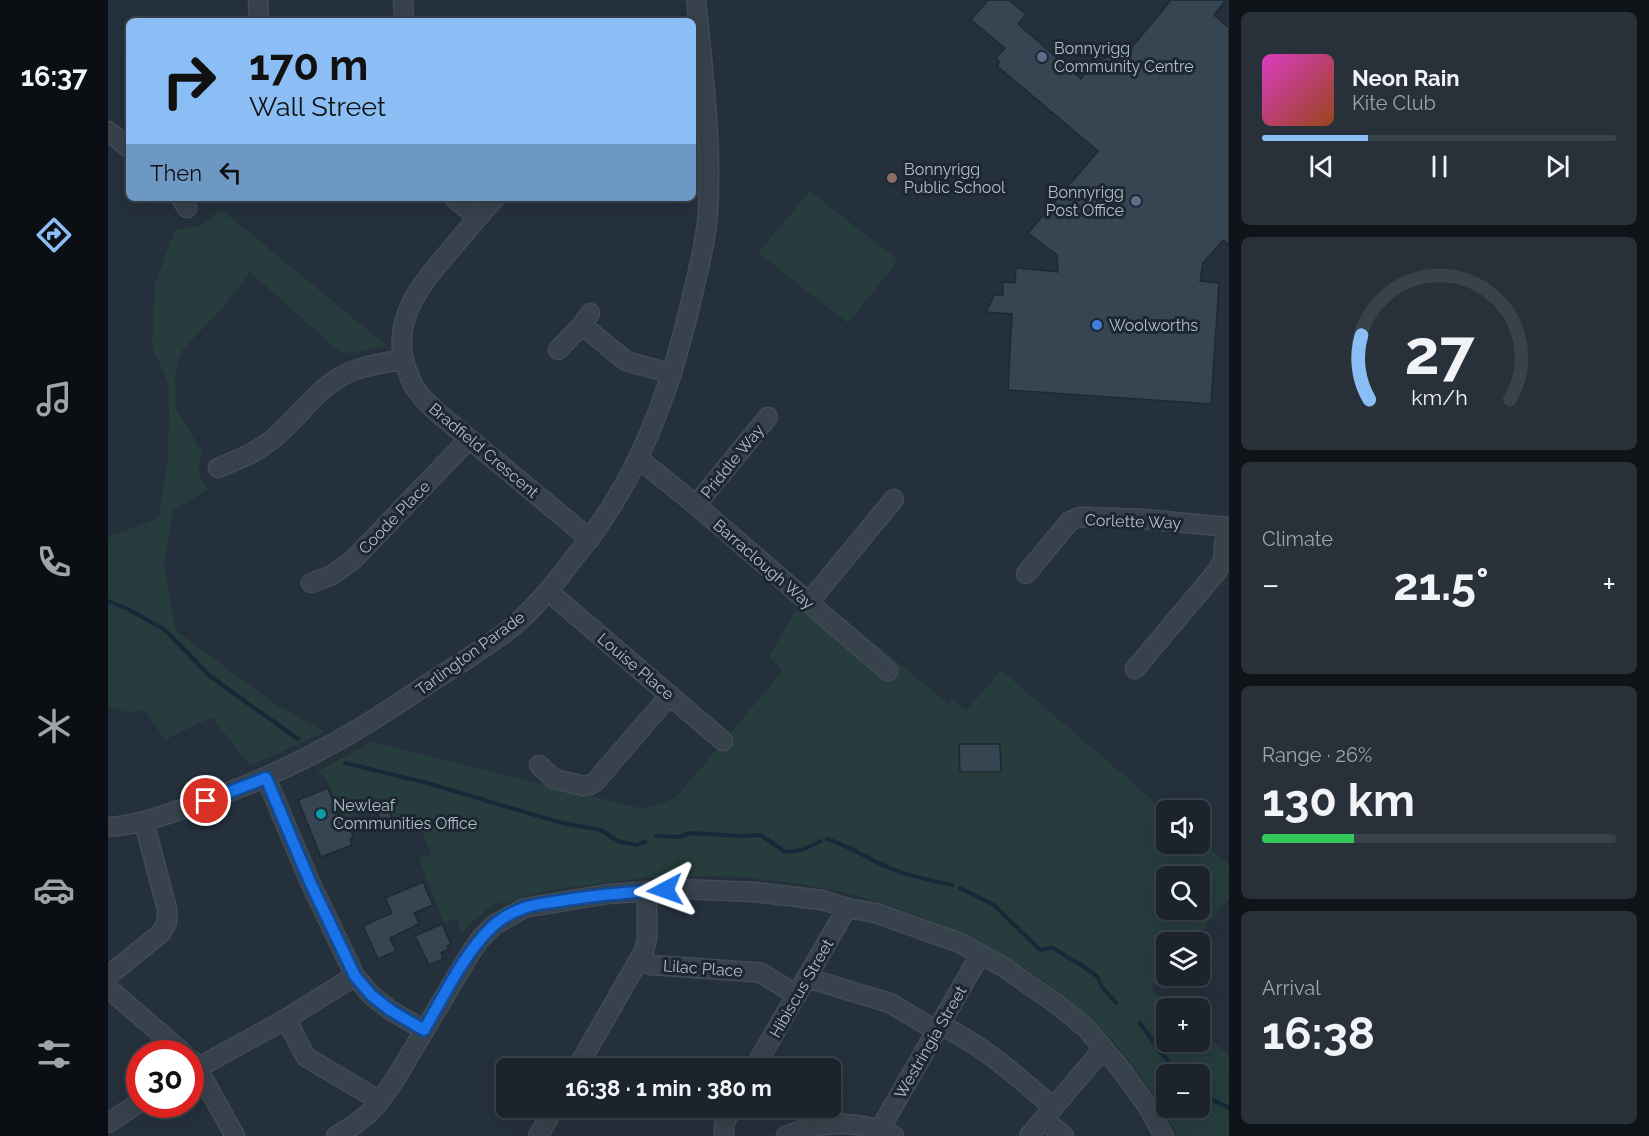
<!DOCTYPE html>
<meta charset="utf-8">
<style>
:root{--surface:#1b242d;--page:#283039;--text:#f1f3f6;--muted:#a0a4aa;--line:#394149;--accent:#8abef5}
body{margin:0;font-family:Raleway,sans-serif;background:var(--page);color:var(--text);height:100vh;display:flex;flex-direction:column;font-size:22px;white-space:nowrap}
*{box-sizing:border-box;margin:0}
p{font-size:20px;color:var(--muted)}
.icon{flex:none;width:33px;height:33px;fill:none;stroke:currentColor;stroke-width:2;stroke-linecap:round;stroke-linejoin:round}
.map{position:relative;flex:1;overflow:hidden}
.drawer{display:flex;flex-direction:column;gap:12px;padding:12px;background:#0f1419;width:420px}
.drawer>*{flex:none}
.guide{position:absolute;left:18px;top:18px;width:570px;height:183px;border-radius:9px;box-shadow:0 6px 24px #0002,0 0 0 2px var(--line);background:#8abef5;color:#111;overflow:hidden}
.fabs{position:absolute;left:1048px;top:800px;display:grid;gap:12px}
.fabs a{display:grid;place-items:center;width:54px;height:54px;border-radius:9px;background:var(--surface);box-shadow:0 6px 24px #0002,0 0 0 2px var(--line);font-size:30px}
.speed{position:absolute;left:18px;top:1040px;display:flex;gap:12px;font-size:30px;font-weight:700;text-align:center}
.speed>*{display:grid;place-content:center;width:78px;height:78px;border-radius:50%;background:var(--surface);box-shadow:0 6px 24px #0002,0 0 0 2px var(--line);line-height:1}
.speed .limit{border:9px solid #d22;background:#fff;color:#111}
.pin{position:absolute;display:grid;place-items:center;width:51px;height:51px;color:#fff;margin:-26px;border:3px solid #fff;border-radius:50%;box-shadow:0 2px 6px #0007}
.me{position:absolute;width:66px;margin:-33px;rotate:266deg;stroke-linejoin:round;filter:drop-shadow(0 0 4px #0008)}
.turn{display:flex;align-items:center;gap:21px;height:126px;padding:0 24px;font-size:27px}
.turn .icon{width:78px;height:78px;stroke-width:2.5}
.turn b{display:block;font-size:42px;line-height:51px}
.then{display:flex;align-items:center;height:57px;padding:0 24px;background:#0003;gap:12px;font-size:22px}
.big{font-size:45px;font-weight:700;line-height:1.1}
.drawer .card{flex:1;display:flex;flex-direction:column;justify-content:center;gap:9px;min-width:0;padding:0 21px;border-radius:9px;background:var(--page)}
.drawer .dial{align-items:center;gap:0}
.dial svg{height:156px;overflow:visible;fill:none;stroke:var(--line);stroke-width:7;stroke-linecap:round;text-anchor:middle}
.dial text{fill:var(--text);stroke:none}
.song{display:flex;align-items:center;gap:18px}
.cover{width:72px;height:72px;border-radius:9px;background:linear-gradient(135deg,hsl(310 70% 55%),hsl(20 70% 35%))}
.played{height:6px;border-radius:3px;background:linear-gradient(90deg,var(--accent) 30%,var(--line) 30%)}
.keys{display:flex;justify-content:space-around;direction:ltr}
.heat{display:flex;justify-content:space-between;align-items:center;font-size:33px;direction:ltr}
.charge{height:9px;border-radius:4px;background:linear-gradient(90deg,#34c759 26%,var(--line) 0)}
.trip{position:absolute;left:388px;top:1058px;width:345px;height:60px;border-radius:9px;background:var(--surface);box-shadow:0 6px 24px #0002,0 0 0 2px var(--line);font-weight:700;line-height:60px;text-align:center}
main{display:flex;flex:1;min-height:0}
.menu{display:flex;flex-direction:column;width:108px;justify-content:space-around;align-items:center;background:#0b0e12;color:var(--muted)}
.menu .icon{width:42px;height:42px}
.menu .on{color:var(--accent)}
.menu b{font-size:27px;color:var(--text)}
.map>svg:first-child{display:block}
.green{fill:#263c3d;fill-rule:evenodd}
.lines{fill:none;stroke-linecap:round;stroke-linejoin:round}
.stream{stroke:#172839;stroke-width:4}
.building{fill:#364552;stroke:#1f2933;stroke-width:1.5}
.minor-casing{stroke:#414b55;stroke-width:21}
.minor{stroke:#37424c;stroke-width:18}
.route-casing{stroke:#114b97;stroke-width:15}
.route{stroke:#1a73e8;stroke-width:10}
.service-dot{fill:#5c6f8a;stroke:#1d2731;stroke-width:2}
.education-dot{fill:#8d6e63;stroke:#1d2731;stroke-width:2}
.shop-dot{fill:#3f7fe0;stroke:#1d2731;stroke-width:2}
.culture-dot{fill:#0f9aa8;stroke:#1d2731;stroke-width:2}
.labels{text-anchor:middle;stroke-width:6;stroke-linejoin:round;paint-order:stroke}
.poi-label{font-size:16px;fill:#b3bdc7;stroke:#1d2731;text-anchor:start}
.street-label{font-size:16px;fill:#b3bdc7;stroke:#1d2731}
</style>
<main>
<nav class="menu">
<b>16:37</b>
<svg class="icon on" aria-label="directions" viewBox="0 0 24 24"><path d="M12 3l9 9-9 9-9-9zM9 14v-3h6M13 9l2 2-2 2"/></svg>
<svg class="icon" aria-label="music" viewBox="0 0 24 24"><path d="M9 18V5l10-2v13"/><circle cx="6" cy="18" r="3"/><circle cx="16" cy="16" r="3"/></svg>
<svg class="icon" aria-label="phone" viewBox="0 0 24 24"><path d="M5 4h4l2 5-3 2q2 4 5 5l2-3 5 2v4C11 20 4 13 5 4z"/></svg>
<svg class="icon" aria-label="climate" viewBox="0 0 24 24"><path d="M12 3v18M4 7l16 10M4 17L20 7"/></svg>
<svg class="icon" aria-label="car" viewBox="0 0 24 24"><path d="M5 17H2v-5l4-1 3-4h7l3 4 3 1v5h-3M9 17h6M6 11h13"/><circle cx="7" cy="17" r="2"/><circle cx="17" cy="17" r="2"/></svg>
<svg class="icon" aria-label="filters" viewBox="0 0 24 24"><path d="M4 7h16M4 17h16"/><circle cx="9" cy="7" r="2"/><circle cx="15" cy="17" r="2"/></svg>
</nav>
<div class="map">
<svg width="1121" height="1136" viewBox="0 0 1121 1136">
<rect width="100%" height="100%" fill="#24303c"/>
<!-- green -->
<path class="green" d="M702 191 790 260 740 323 650 253Z
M113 209 279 346 234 354 142 272 115 308 75 349 70 361 67 383 68 408 94 452C89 469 88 475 100 489L65 511 56 566 68 631 169 705 217 732 142 766 104 717 57 740 37 710 23 713 0 707V537L51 518 60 457 61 410 60 383 44 347 47 283 67 230 93 225Z
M700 589 841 704 844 700 858 711 893 670 1059 812V843H1092V840L1121 865V899L1084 942H1059V971L1044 990 1065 1008H1059V1041H1092V1031L1121 1055V1136H1070C1049 1100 1027 1063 997 1033 874 910 684 859 513 881 472 887 431 888 394 905L391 902C377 910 365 920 354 933L349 918 336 923 311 858 323 854 312 827 301 830 297 823 289 827 279 803 235 821 218 779 209 771 264 742 536 809 566 799 611 747 674 671 661 656ZM1059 876H1092V909H1059ZM1059 1074H1092V1107H1059Z"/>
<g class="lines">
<!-- stream -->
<path class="stream" d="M0 601 20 609 57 630 103 677 190 739
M237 763 319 783 454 823 493 830 510 841 528 845 537 842
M548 836 571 837 582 833 635 836 653 835 677 852 694 850 713 841
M719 839C742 846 762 860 784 869 803 877 823 880 844 885
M852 888 886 905 932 950 945 948 973 965 989 976 994 987 1008 1003
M1032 1023 1053 1053 1072 1074
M1092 1091 1103 1099 1121 1108"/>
</g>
<!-- building -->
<path class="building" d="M880 0H901L918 14 910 24 973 79 985 63 1023 48 1063 0H1118L1106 15 1121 28V245L1115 240 1095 263 1092 281 1111 283 1103 404 900 390 904 314 878 312 886 295H895V282L907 283 908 268 950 272 949 255 920 233 990 151 889 66 892 62 888 58 897 48 863 20Z
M851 744H892L893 772H852Z
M220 788 237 830 242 828 245 837 242 839 244 845 213 857 190 800Z
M279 804 284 818 273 821 268 809Z
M315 882 325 905 306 913 311 924 282 938 288 951 270 959 255 926 284 913 277 898Z
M334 924 343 944 339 946 341 949 333 953 335 959 321 965 307 936Z"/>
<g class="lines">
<!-- minor casing -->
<g class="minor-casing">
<path id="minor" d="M150 0 151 21
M295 0 296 21
M0 131 21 148
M73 198 79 208
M346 198 370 218
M387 198C373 214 359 230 345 247 314 283 279 322 300 373 303 378 304 385 308 389 313 398 323 406 330 413L482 539
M474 325 518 361 564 374
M450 350 474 325 482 313
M531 459 588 505 780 671
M110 468C136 457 153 451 174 431 193 413 209 391 232 377 250 366 274 364 294 359
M588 505 660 417
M918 574 962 521 972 517 1036 519 1121 527
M203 583 224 575 245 560 361 439
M441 592 615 741
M701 602 786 499
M1027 669 1110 570 1115 560 1118 527
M431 765 446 779 476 786 482 785 487 782 562 695
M158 778 202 882 247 976 263 995 282 1010 316 1030
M0 827C29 825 55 816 83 806 154 782 220 750 282 709 308 692 333 675 359 659 376 647 394 636 410 622 431 603 449 581 466 558 479 542 492 525 503 507 542 445 565 377 582 306 589 275 598 243 600 211 604 140 595 70 588 0
M532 959 543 965 645 972 653 973 689 995
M0 976 53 933 59 922V909L36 822
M699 978 782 1003 829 1031
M0 988 75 1053
M178 1019 198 1057 272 1101
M832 1025C878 1047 907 1075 945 1107
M83 1060 86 1062 127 1136
M469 1068 536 951 539 938V891
M646 1068 739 908
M82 1072 178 1019 247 976
M935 1119 956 1136
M0 1123 32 1102
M772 1129 872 955
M228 1136 246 1125 260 1114 272 1101 288 1078 363 952 373 938 386 925 416 908 500 894 574 889 647 892 714 900 739 908 768 913 852 943 894 966 950 1005 978 1028 1012 1068 1040 1107 1056 1136
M430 1136 447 1107
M616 1136V1125L624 1107
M678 1136C712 1121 752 1119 786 1136
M921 1136 995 1049"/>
</g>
<!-- minor -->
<use href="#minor" class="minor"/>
</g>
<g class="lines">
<!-- route casing -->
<g class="route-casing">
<path id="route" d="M98 801 158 778 202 882 247 976 263 995 282 1010 316 1030C335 997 357 952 384 927 392 919 405 912 416 908 427 904 440 903 452 901 487 895 522 892 557 890"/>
</g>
<!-- route -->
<use href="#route" class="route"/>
</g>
<!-- markers -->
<g class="service-dot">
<circle cx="934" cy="57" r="6"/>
<circle cx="1028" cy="201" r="6"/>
</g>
<circle class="education-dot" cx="784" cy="178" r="6"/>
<circle class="shop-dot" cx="989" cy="325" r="6"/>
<circle class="culture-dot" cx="213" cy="814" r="6"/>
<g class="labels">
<!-- poi labels -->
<g class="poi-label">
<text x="946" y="54">Bonnyrigg<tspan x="946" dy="18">Community Centre</tspan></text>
<text x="796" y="175">Bonnyrigg<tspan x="796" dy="18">Public School</tspan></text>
<text x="1016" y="198" text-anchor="end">Bonnyrigg<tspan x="1016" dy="18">Post Office</tspan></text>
<text x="1001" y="331">Woolworths</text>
<text x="225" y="811">Newleaf<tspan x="225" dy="18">Communities Office</tspan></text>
</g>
<!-- street labels -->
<g class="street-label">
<text transform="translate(376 450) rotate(40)" y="6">Bradfield Crescent</text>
<text transform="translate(624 461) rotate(-51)" y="6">Priddle Way</text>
<text transform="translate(286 517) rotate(-46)" y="6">Coode Place</text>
<text transform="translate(1025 521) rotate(2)" y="6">Corlette Way</text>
<text transform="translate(656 564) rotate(41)" y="6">Barraclough Way</text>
<text transform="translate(362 653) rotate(-36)" y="6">Tarlington Parade</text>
<text transform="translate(528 666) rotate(40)" y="6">Louise Place</text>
<text transform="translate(595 968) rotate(4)" y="6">Lilac Place</text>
<text transform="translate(693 988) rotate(-60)" y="6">Hibiscus Street</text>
<text transform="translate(822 1042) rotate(-60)" y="6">Westringia Street</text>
</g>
</g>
</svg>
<div class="fabs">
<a><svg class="icon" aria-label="sound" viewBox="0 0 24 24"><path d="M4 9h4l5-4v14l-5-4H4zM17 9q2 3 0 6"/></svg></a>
<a><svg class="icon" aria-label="search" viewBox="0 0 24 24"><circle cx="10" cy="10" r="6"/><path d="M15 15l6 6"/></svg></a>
<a><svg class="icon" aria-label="layers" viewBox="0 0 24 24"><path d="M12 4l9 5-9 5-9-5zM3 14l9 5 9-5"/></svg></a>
<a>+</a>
<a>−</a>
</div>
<div class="speed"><div class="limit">30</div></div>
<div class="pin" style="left:98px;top:801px;background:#d93025"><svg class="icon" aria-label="arrive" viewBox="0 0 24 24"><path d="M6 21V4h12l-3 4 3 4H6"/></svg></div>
<svg class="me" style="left:557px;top:890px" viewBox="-20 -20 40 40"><path d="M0-17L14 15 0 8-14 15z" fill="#1a73e8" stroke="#fff" stroke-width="4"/></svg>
<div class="trip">16:38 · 1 min · 380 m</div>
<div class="guide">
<div class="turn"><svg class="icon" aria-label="right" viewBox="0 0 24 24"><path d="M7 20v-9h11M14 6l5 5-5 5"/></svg><div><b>170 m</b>Wall Street</div></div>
<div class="then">Then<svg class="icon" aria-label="left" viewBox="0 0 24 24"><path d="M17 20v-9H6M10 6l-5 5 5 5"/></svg></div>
</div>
</div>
<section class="drawer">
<div class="card">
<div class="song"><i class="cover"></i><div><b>Neon Rain</b><p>Kite Club</p></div></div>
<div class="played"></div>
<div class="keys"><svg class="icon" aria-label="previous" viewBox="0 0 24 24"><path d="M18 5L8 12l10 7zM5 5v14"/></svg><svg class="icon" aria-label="pause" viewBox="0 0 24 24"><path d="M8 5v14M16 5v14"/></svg><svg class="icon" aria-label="next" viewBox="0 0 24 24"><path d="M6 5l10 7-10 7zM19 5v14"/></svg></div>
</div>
<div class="card dial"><svg viewBox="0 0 100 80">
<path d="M14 69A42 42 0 1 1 86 69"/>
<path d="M14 69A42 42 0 0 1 10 36" stroke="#8abef5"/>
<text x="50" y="56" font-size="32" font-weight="700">27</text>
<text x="50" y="72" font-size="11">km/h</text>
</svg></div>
<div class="card"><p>Climate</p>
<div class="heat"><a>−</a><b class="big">21.5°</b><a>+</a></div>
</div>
<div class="card"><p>Range · 26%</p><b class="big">130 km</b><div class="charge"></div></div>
<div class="card"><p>Arrival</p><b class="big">16:38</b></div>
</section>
</main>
